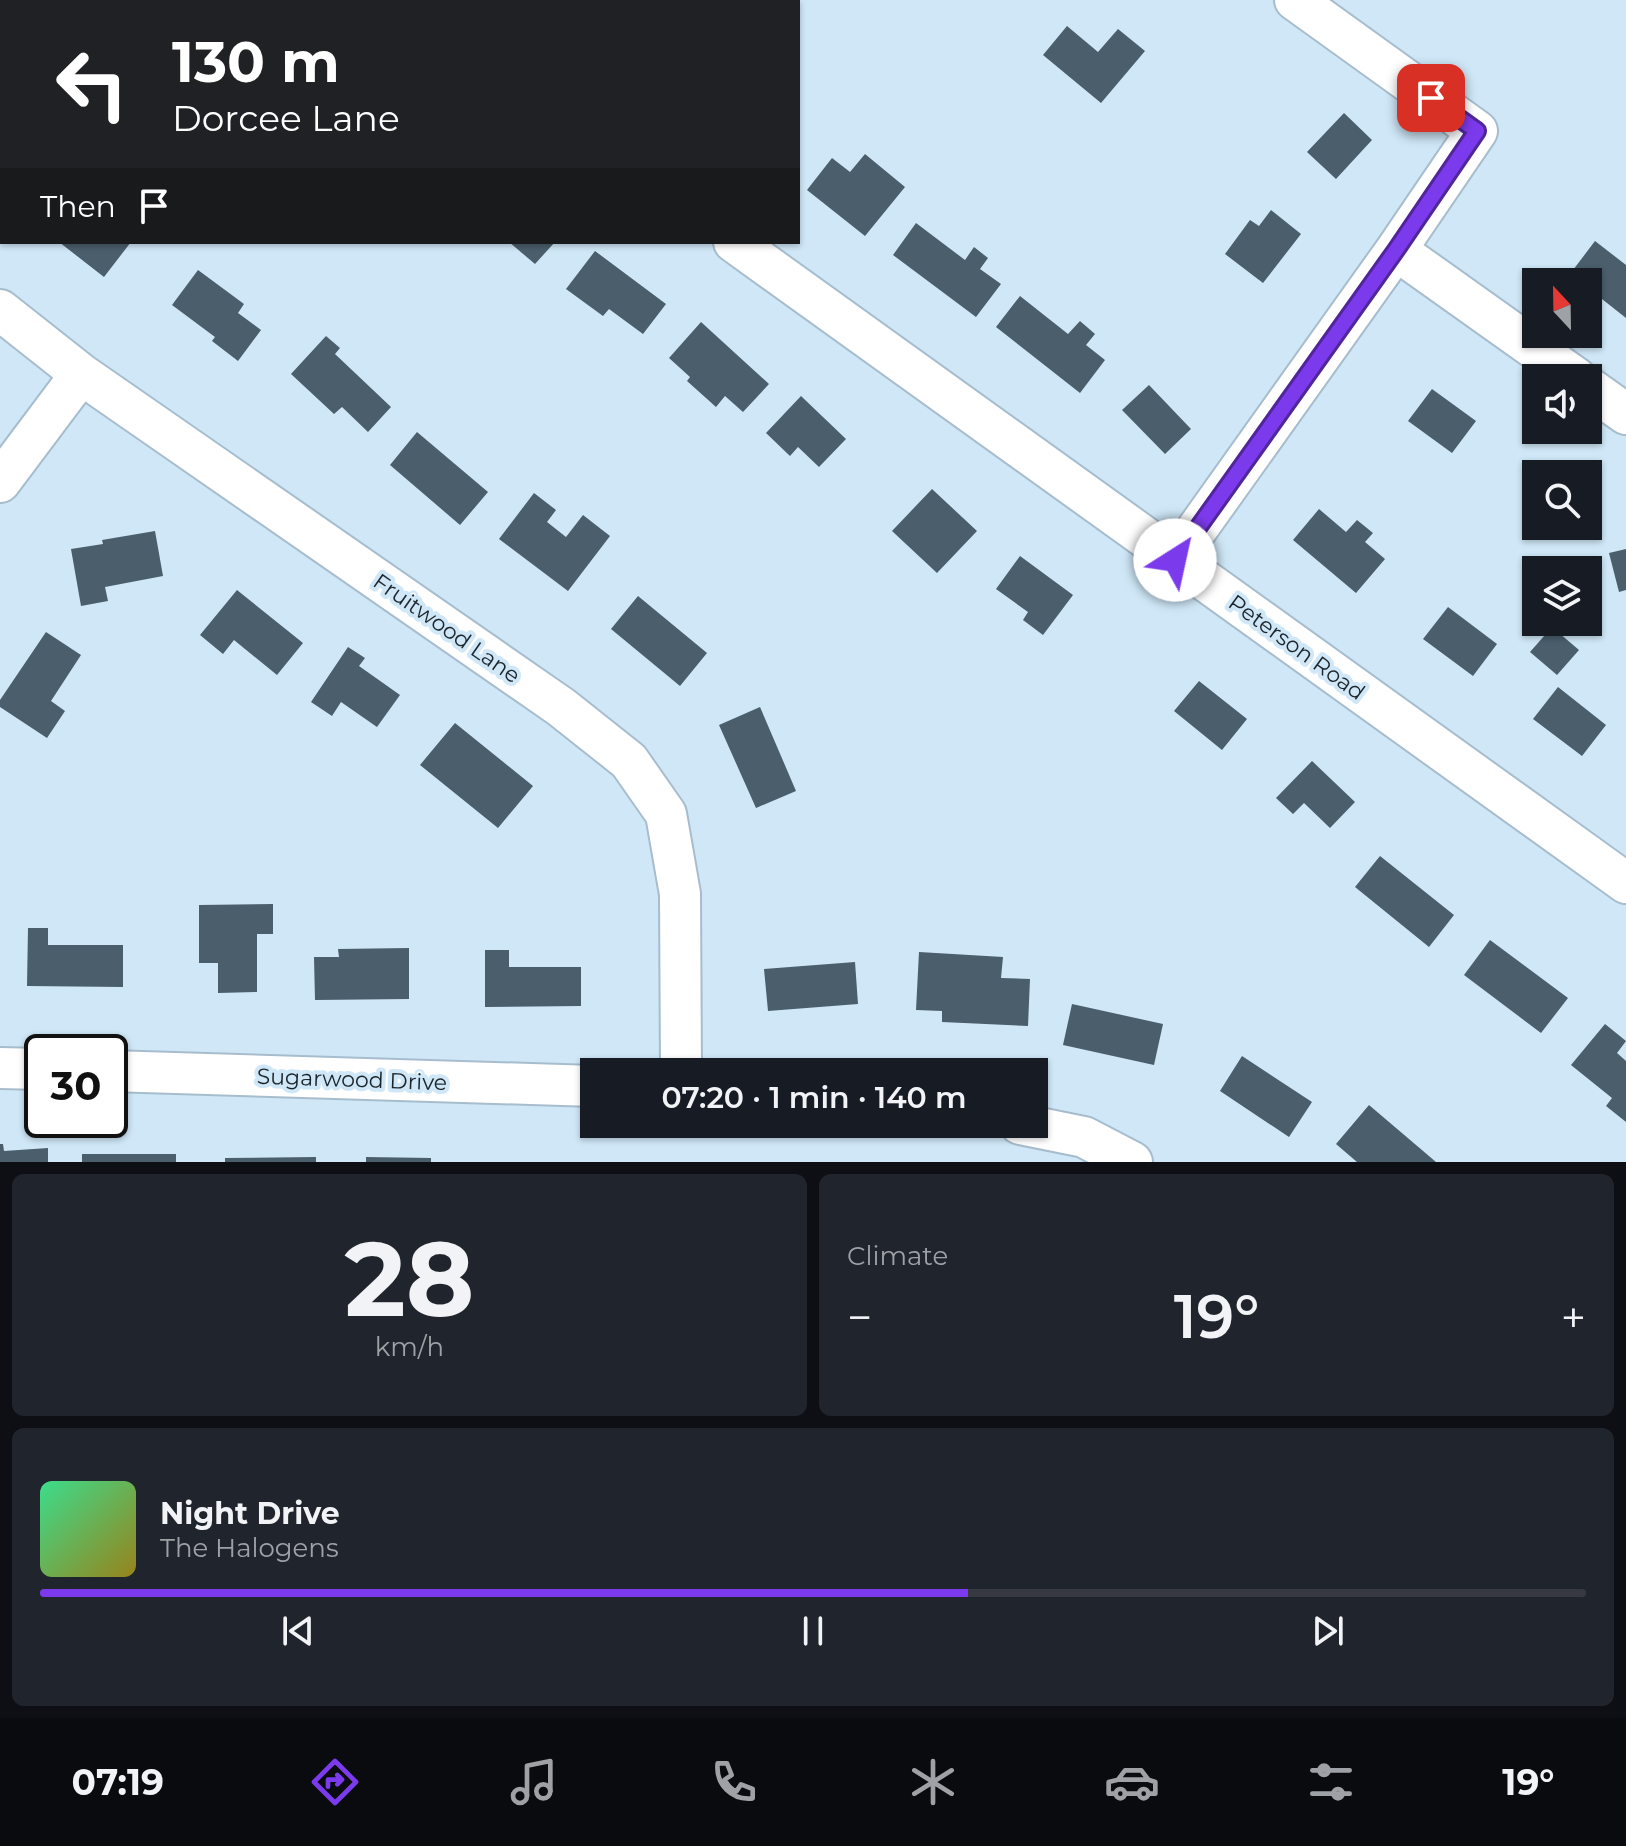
<!DOCTYPE html>
<meta charset="utf-8">
<style>
:root{--surface:#171b24;--page:#20242c;--text:#f1f3f6;--muted:#9ea1a6;--line:#363941;--accent:#7c3aed}
body{margin:0;font-family:Montserrat,sans-serif;background:var(--page);color:var(--text);height:100vh;display:flex;flex-direction:column;font-size:30px;white-space:nowrap}
*{box-sizing:border-box;margin:0}
p{font-size:26px;color:var(--muted)}
.icon{flex:none;width:44px;height:44px;fill:none;stroke:currentColor;stroke-width:2;stroke-linecap:round;stroke-linejoin:round}
.map{position:relative;height:1162px;overflow:hidden}
.details{display:flex;flex-direction:column;gap:12px;padding:12px;background:#0d0f14;flex:1}
.details>*{flex:none}
.hud{position:absolute;left:0px;top:0px;width:800px;height:244px;box-shadow:0 2px 6px #0004;background:#202124;color:#fff;overflow:hidden}
.needle{width:52px;rotate:338deg}
.tools{position:absolute;left:1522px;top:268px;display:grid;gap:16px}
.tools a{display:grid;place-items:center;width:80px;height:80px;border-radius:0px;background:var(--surface);box-shadow:0 2px 6px #0004;font-size:40px}
.speed{position:absolute;left:24px;top:1034px;display:flex;gap:16px;font-size:40px;font-weight:700;text-align:center}
.speed>*{display:grid;place-content:center;width:104px;height:104px;border-radius:50%;background:var(--surface);box-shadow:0 2px 6px #0004;line-height:1}
.speed .limit{border:4px solid #111;border-radius:12px;background:#fff;color:#111}
.pin{position:absolute;display:grid;place-items:center;width:68px;height:68px;color:#fff;margin:-34px;border-radius:16px;box-shadow:0 4px 12px #0006}
.me{position:absolute;width:88px;margin:-44px;rotate:35deg;stroke-linejoin:round;filter:drop-shadow(0 0 6px #0008)}
.turn{display:flex;align-items:center;gap:28px;height:168px;padding:0 40px;font-size:36px}
.turn .icon{width:104px;height:104px;stroke-width:2.5}
.turn b{display:block;font-size:56px;line-height:68px}
.then{display:flex;align-items:center;height:76px;padding:0 40px;background:#0003;gap:16px;font-size:30px}
.big{font-size:60px;font-weight:600;line-height:1.1}
.details .card{flex:1;display:flex;flex-direction:column;justify-content:center;gap:12px;min-width:0;padding:0 28px;border-radius:12px;background:var(--page)}
.details .dial{align-items:center;gap:0}
.dial b{font-size:104px;line-height:1}
.song{display:flex;align-items:center;gap:24px}
.cover{width:96px;height:96px;border-radius:12px;background:linear-gradient(135deg,hsl(150 70% 55%),hsl(50 70% 35%))}
.played{height:8px;border-radius:4px;background:linear-gradient(90deg,var(--accent) 60%,var(--line) 60%)}
.keys{display:flex;justify-content:space-around;direction:ltr}
.heat{display:flex;justify-content:space-between;align-items:center;font-size:44px;direction:ltr}
.details .tiles{flex:1;display:grid;gap:12px;grid-template-columns:1fr 1fr}
.card:last-child{grid-column:span 2}
.trip{position:absolute;left:580px;top:1058px;width:468px;height:80px;border-radius:0px;background:var(--surface);box-shadow:0 2px 6px #0004;font-weight:600;line-height:80px;text-align:center}
.tab-bar{display:flex;height:128px;justify-content:space-around;align-items:center;background:#090b0e;color:var(--muted)}
.tab-bar .icon{width:56px;height:56px}
.tab-bar .selected{color:var(--accent)}
.tab-bar b{font-size:36px;color:var(--text)}
.map>svg:first-child{display:block}
.building{fill:#4a5e6c}
.lines{fill:none;stroke-linecap:round;stroke-linejoin:round}
.minor-casing{stroke:#a7bdcd;stroke-width:44}
.minor{stroke:#fff;stroke-width:40}
.route-casing{stroke:#51269a;stroke-width:20}
.route{stroke:#7c3aed;stroke-width:14}
.labels{text-anchor:middle;stroke-width:8;stroke-linejoin:round;paint-order:stroke}
.street-label{font-size:22px;fill:#1b242a;stroke:#cfe7f7}
</style>
<div class="map">
<svg width="1626" height="1162" viewBox="0 0 1626 1162">
<rect width="100%" height="100%" fill="#cfe7f7"/>
<!-- building -->
<path class="building" d="M1067 26 1098 52 1118 29 1145 51 1101 103 1043 55Z
M1344 113 1372 140 1336 179 1307 152Z
M865 154 905 187 865 236 807 190 832 158 850 172Z
M1271 210 1301 234 1263 283 1225 254 1250 220 1259 226Z
M916 223 965 260 974 247 988 258 980 269 1001 284 976 317 893 255Z
M1595 241 1626 265V318L1588 288V282H1580L1570 274Z
M59 242H131L104 277Z
M509 242H555L535 264Z
M595 251 666 304 643 334 609 309 603 316 566 289Z
M198 270 244 304 238 313 261 330 238 361 212 341 215 337 172 305Z
M1020 296 1068 334 1080 321 1095 334 1086 345 1105 360 1080 393 996 327Z
M701 322 769 384 743 412 725 396 716 407 687 381 690 377 669 358Z
M326 336 340 348 335 354 391 407 368 432 342 407 334 414 291 374Z
M1149 385 1191 429 1165 454 1122 410Z
M1432 389 1476 421 1452 453 1408 421Z
M801 396 846 439 819 467 798 447 790 456 766 433Z
M417 432 488 492 460 525 390 465Z
M932 489 977 531 937 573 892 531Z
M534 493 556 510 547 522 566 537 583 515 610 536 568 591 499 539Z
M1319 509 1346 532 1357 520 1373 533 1365 542 1385 559 1356 593 1293 540Z
M155 531 163 576 105 587 108 601 81 606 71 549 103 544 102 540Z
M1626 549V590L1619 592 1609 553Z
M1020 556 1073 595 1043 635 1023 620 1028 612 996 589Z
M237 590 303 643 277 675 234 640 223 654 200 635Z
M638 596 707 653 680 686 611 629Z
M1448 607 1497 644 1473 676 1423 639Z
M1552 627 1579 650 1557 675 1530 652Z
M46 632 81 655 51 701 65 711 47 738 0 707V700Z
M348 647 365 658 359 666 400 695 377 727 341 702 332 716 311 702Z
M1199 681 1247 719 1222 750 1174 711Z
M1558 687 1606 725 1582 756 1533 719Z
M760 707 796 791 756 808 719 725Z
M455 723 533 786 498 828 420 765Z
M1312 761 1355 802 1330 828 1304 803 1293 814 1276 798Z
M1380 856 1454 915 1429 947 1355 887Z
M273 904V934H257V992L218 993V963H199V905Z
M28 928H48V945H123V987L27 986Z
M1490 940 1568 998 1541 1033 1464 975Z
M409 948V999L315 1000 314 957H339L338 949Z
M485 950H509V967H581V1006L485 1007Z
M919 952 1003 957 1001 978 1030 979 1028 1026 942 1022V1011L916 1010Z
M855 962 858 1004 768 1011 764 969Z
M1072 1004 1163 1024 1154 1065 1063 1045Z
M1605 1024 1626 1041 1617 1053 1626 1061V1122L1606 1106 1612 1098 1571 1065Z
M1242 1056 1312 1102 1289 1137 1220 1091Z
M1369 1105 1436 1162H1357L1336 1144Z
M0 1144H3L4 1151 48 1148V1162H0Z
M82 1154H176V1162H82Z
M316 1157V1162H225V1158Z
M366 1157 431 1158V1162H366Z"/>
<g class="lines">
<!-- minor casing -->
<g class="minor-casing">
<path id="minor" d="M399 0 401 2
M734 242 1626 883
M1396 250 1576 378
M0 310 81 374 561 707 629 761 666 814 680 894 681 1072
M1588 387 1626 414
M0 482 81 374
M1175 560 1396 250 1477 131 1295 0
M0 1068 42 1069
M110 1071 594 1086
M1020 1124 1084 1137 1132 1162"/>
</g>
<!-- minor -->
<use href="#minor" class="minor"/>
</g>
<g class="lines">
<!-- route casing -->
<g class="route-casing">
<path id="route" d="M1175 560 1396 250 1477 131 1431 98"/>
</g>
<!-- route -->
<use href="#route" class="route"/>
</g>
<g class="labels">
<!-- street labels -->
<g class="street-label">
<text transform="translate(447 628) rotate(35)" y="8">Fruitwood Lane</text>
<text transform="translate(1297 647) rotate(36)" y="8">Peterson Road</text>
<text transform="translate(352 1079) rotate(2)" y="8">Sugarwood Drive</text>
</g>
</g>
</svg>
<div class="tools">
<a><svg class="needle" viewBox="-14 -14 28 28"><path d="M0-13l5 13h-10z" fill="#e53935"/><path d="M0 13l5-13h-10z" fill="#9ea1a6"/></svg></a>
<a><svg class="icon" aria-label="sound" viewBox="0 0 24 24"><path d="M4 9h4l5-4v14l-5-4H4zM17 9q2 3 0 6"/></svg></a>
<a><svg class="icon" aria-label="search" viewBox="0 0 24 24"><circle cx="10" cy="10" r="6"/><path d="M15 15l6 6"/></svg></a>
<a><svg class="icon" aria-label="layers" viewBox="0 0 24 24"><path d="M12 4l9 5-9 5-9-5zM3 14l9 5 9-5"/></svg></a>
</div>
<div class="speed"><div class="limit">30</div></div>
<div class="pin" style="left:1431px;top:98px;background:#d93025"><svg class="icon" aria-label="arrive" viewBox="0 0 24 24"><path d="M6 21V4h12l-3 4 3 4H6"/></svg></div>
<svg class="me" style="left:1175px;top:560px" viewBox="-20 -20 40 40"><circle r="19" fill="#fff"/><path d="M0-13L10 11 0 6-10 11z" fill="#7c3aed"/></svg>
<div class="trip">07:20 · 1 min · 140 m</div>
<div class="hud">
<div class="turn"><svg class="icon" aria-label="left" viewBox="0 0 24 24"><path d="M17 20v-9H6M10 6l-5 5 5 5"/></svg><div><b>130 m</b>Dorcee Lane</div></div>
<div class="then">Then<svg class="icon" aria-label="arrive" viewBox="0 0 24 24"><path d="M6 21V4h12l-3 4 3 4H6"/></svg></div>
</div>
</div>
<section class="details">
<div class="tiles">
<div class="card dial"><b>28</b><p>km/h</p></div>
<div class="card"><p>Climate</p>
<div class="heat"><a>−</a><b class="big">19°</b><a>+</a></div>
</div>
<div class="card">
<div class="song"><i class="cover"></i><div><b>Night Drive</b><p>The Halogens</p></div></div>
<div class="played"></div>
<div class="keys"><svg class="icon" aria-label="previous" viewBox="0 0 24 24"><path d="M18 5L8 12l10 7zM5 5v14"/></svg><svg class="icon" aria-label="pause" viewBox="0 0 24 24"><path d="M8 5v14M16 5v14"/></svg><svg class="icon" aria-label="next" viewBox="0 0 24 24"><path d="M6 5l10 7-10 7zM19 5v14"/></svg></div>
</div>
</div>
</section>
<nav class="tab-bar">
<b>07:19</b>
<svg class="icon selected" aria-label="directions" viewBox="0 0 24 24"><path d="M12 3l9 9-9 9-9-9zM9 14v-3h6M13 9l2 2-2 2"/></svg>
<svg class="icon" aria-label="music" viewBox="0 0 24 24"><path d="M9 18V5l10-2v13"/><circle cx="6" cy="18" r="3"/><circle cx="16" cy="16" r="3"/></svg>
<svg class="icon" aria-label="phone" viewBox="0 0 24 24"><path d="M5 4h4l2 5-3 2q2 4 5 5l2-3 5 2v4C11 20 4 13 5 4z"/></svg>
<svg class="icon" aria-label="climate" viewBox="0 0 24 24"><path d="M12 3v18M4 7l16 10M4 17L20 7"/></svg>
<svg class="icon" aria-label="car" viewBox="0 0 24 24"><path d="M5 17H2v-5l4-1 3-4h7l3 4 3 1v5h-3M9 17h6M6 11h13"/><circle cx="7" cy="17" r="2"/><circle cx="17" cy="17" r="2"/></svg>
<svg class="icon" aria-label="filters" viewBox="0 0 24 24"><path d="M4 7h16M4 17h16"/><circle cx="9" cy="7" r="2"/><circle cx="15" cy="17" r="2"/></svg>
<b>19°</b>
</nav>
